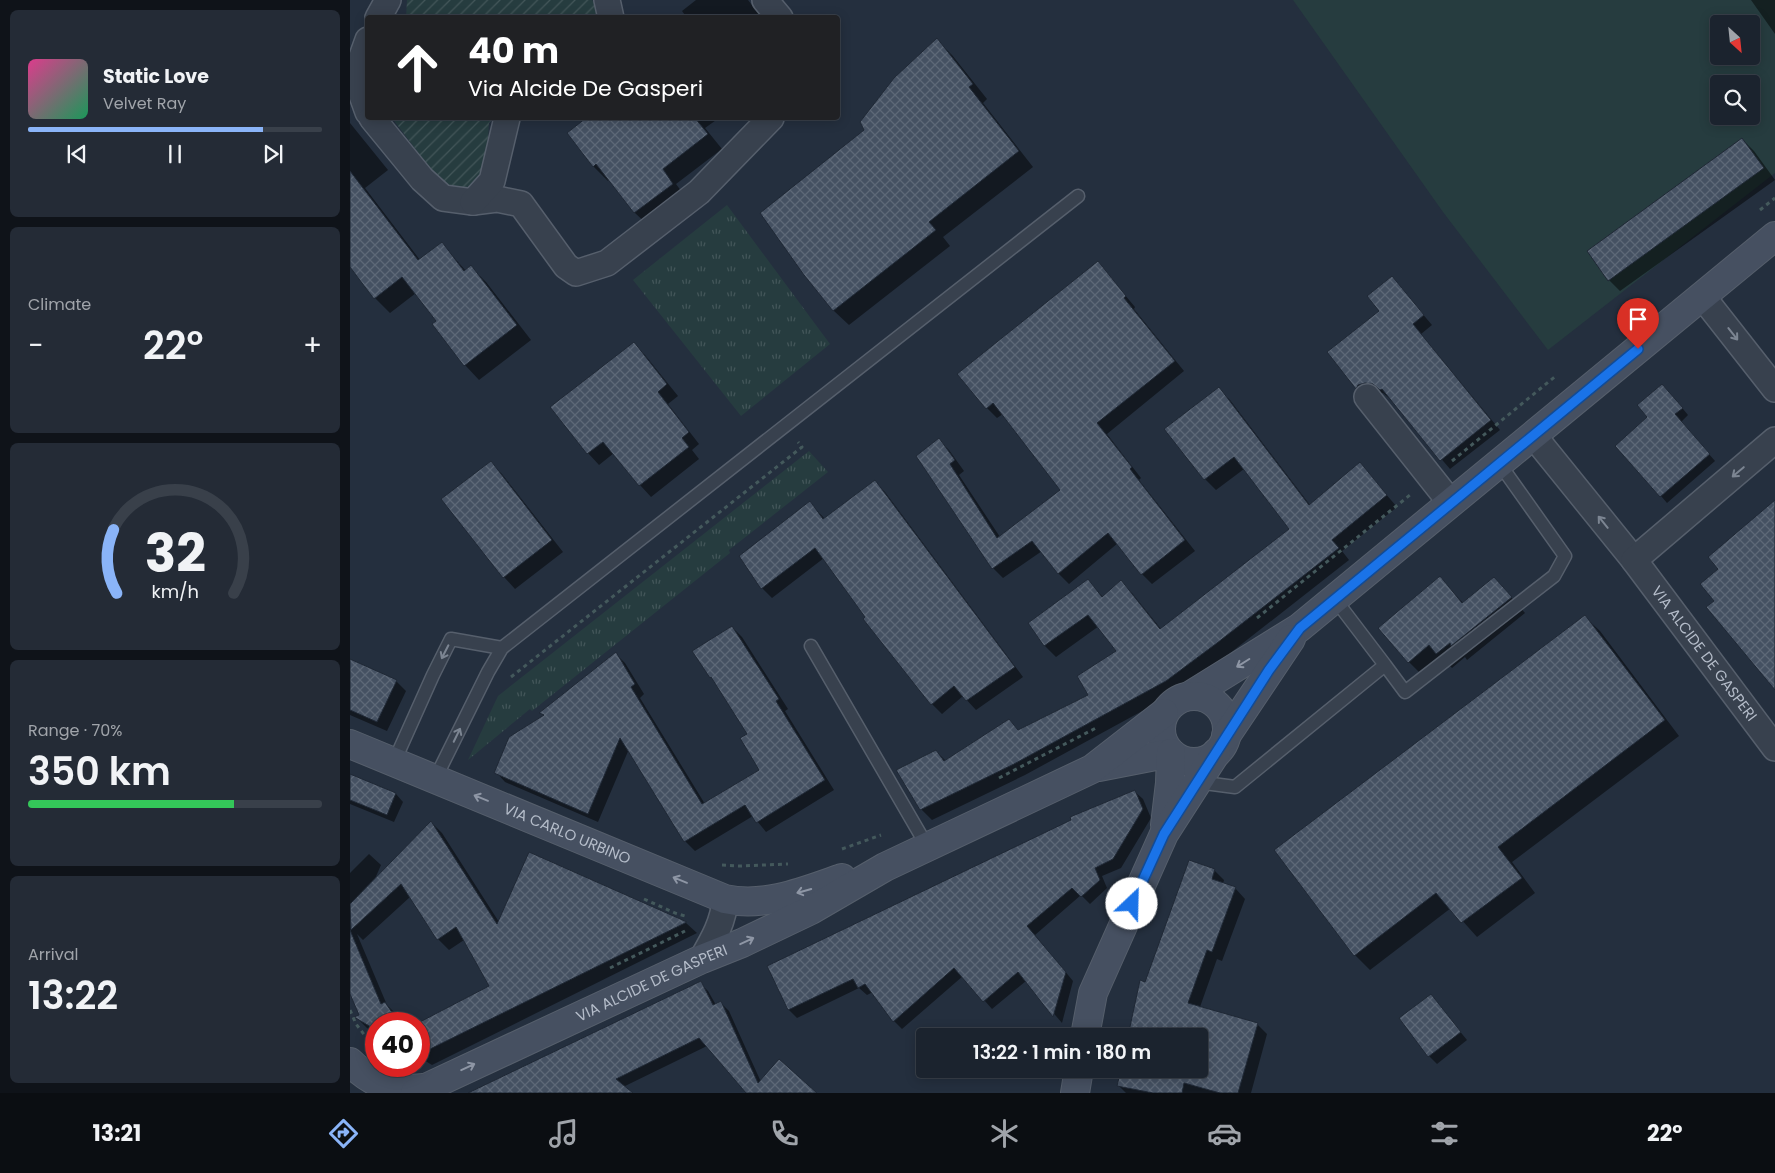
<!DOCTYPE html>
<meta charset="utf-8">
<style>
:root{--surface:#1b232e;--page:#242b36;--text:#f1f3f6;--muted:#a0a4aa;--line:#39404a;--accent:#8ab4f8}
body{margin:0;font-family:Poppins,sans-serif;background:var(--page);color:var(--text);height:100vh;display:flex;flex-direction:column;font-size:19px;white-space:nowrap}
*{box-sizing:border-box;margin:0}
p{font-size:16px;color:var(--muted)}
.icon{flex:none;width:28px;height:28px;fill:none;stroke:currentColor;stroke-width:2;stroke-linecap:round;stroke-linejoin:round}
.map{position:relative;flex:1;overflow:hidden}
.side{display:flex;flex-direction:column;gap:10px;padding:10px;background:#0f1319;width:350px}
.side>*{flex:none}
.banner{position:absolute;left:15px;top:15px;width:475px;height:105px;border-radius:5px;box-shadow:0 2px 12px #0003,0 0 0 1px var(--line);background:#202124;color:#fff;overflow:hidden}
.needle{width:32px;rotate:153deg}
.fabs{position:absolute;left:1360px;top:15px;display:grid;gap:10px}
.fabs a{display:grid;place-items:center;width:50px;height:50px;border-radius:5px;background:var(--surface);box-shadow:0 2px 12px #0003,0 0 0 1px var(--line);font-size:25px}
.speed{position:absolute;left:15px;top:1012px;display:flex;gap:10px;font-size:25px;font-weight:700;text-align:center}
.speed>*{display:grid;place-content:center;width:65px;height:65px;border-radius:50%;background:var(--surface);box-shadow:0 2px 12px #0003,0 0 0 1px var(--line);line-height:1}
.speed .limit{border:8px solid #d22;background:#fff;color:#111}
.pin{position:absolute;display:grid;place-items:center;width:42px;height:42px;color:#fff;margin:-51px -21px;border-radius:50% 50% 50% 0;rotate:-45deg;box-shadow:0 0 5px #0007}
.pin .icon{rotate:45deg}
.me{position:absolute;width:55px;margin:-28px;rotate:24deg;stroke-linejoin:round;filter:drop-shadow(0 0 4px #0008)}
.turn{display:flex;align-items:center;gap:18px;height:105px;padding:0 20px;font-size:22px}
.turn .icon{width:65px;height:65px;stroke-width:2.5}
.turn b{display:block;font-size:35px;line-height:42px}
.big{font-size:38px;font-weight:600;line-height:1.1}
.side .tile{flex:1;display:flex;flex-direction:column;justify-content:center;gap:8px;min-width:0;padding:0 18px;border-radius:8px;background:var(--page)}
.side .dial{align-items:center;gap:0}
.dial svg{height:130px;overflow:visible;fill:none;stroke:var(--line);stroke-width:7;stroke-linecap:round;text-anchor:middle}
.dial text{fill:var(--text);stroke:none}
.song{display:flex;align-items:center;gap:15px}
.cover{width:60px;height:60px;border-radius:8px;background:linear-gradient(135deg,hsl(330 70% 55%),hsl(150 70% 35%))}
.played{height:5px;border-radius:2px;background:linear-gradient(90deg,var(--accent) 80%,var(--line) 80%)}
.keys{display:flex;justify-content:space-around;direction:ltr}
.heat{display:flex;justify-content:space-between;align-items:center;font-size:28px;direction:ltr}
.charge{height:8px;border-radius:4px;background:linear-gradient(90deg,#34c759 70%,var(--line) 0)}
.trip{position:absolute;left:566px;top:1028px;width:292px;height:50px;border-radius:5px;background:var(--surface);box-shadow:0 2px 12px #0003,0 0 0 1px var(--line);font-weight:600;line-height:50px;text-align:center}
.menu{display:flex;height:80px;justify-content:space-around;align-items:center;background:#0b0e12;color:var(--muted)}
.menu .icon{width:35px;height:35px}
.menu .on{color:var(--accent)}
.menu b{font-size:22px;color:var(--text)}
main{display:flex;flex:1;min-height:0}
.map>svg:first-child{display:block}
.grass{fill:url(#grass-tufts)}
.garden{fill:url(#garden-furrows)}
.pitch{fill:#263c3f;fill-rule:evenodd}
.shadow{fill:#0007}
.building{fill:url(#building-cross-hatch);stroke:#1f2835}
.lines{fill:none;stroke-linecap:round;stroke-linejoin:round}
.lane-casing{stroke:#565f6c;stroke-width:15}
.street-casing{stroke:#565f6c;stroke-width:28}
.secondary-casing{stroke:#565f6c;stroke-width:30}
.path{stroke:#44595c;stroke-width:3;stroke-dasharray:4 4;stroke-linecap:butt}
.lane{stroke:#38414e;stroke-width:12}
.street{stroke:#38414e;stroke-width:25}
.secondary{stroke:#465061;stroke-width:28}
.oneway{stroke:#7c8592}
.oneway2{stroke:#8e96a5}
.route-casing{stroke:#114b97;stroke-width:12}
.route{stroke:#1a73e8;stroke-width:9}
.labels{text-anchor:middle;stroke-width:4;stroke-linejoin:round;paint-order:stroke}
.street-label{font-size:15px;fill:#b4bcc9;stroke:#1d2633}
</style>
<main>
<section class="side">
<div class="tile">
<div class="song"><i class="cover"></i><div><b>Static Love</b><p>Velvet Ray</p></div></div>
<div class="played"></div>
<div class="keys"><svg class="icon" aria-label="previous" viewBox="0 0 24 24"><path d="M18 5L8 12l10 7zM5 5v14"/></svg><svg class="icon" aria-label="pause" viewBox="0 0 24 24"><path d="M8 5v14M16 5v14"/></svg><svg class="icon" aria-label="next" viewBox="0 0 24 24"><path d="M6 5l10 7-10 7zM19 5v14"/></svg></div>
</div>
<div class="tile"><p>Climate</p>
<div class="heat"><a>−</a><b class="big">22°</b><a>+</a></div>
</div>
<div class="tile dial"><svg viewBox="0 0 100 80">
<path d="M14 69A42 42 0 1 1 86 69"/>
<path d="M14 69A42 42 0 0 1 12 30" stroke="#8ab4f8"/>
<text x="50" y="56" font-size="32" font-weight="700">32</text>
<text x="50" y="72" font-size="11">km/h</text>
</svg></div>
<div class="tile"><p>Range · 70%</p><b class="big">350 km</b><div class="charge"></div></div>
<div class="tile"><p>Arrival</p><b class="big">13:22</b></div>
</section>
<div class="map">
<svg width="1425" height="1093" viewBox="0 0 1425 1093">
<defs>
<pattern id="grass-tufts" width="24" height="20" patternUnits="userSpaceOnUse" patternTransform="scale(1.25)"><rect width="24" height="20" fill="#263c3f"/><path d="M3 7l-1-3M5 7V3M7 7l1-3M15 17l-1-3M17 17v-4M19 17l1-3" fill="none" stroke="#435659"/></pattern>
<pattern id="garden-furrows" width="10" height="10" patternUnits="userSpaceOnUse" patternTransform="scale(1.25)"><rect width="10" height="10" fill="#263c3f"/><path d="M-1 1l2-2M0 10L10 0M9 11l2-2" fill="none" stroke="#435659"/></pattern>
<pattern id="building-cross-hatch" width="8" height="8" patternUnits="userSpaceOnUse" patternTransform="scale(1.25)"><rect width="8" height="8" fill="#455162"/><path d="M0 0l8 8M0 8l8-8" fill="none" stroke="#5d6877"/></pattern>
</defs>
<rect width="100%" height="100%" fill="#242f3e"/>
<!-- grass -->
<path class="grass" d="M377 205 480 344 391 416 283 280Z
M459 451 478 472 379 550 380 553 182 711 180 709 118 760 148 696Z"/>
<!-- garden -->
<path class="garden" d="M57 0H242L253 15V18H56Z
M42 118H144L139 123 136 169 124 184 109 191 91 183Z"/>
<!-- pitch -->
<path class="pitch" d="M943 0H1425V173L1198 350 1093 212ZM1369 24H1401V56H1369ZM1369 84H1401V116H1369Z"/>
<!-- shadow -->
<path class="shadow" d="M346 0H398L412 18H337L332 11Z
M1401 0H1425V34Z
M587 40 602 55 637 99 633 103 683 167 593 237 600 246 499 325 484 311 455 274 516 130Z
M238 118H281L286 125 296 118H369L355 128 372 149 326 184 337 199 300 227 285 213 260 180 258 181 243 166 218 133Z
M0 123 38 170 15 188 70 260 92 244 116 271 121 267 136 282 181 340 129 380 115 365 88 322 66 293 40 313 25 298 0 265Z
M1392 139 1404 151 1425 180 1270 291 1259 280Z
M748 263 785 307 784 309 834 371 757 434 791 478 789 480 845 551 802 584 792 574 768 543 719 584 709 574 692 551 653 578 643 568 589 440 599 450 614 471 609 475 650 537 711 490 653 414 647 418 637 408Z
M1042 278 1082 325 1071 334 1150 430 1100 469 1040 399 1033 393 1025 392 1016 397 1007 388 979 352 1030 311Z
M284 344 295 355 328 396 318 404 349 444 342 450 349 459 301 497 290 485 264 453 249 465 238 453 202 408Z
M869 389 880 400 960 505 1010 464 1047 507 992 551 999 560 879 654 827 692 675 775 582 820 571 809 586 751 596 761 659 721 669 731 739 695 768 652 749 626 706 657 695 646 738 581 753 597 771 582 782 593 811 629 941 529 894 469 866 490 855 479Z
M1319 392 1338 415 1331 422 1365 461 1317 503 1311 496 1299 418Z
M140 462 152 474 213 552 165 589 154 577Z
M525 482 535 492 673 677 626 710 613 696 592 714 582 704 514 620 517 618 474 558 422 598 412 588 391 556 460 503 475 519Z
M1090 578 1114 604 1144 578 1175 613 1117 660 1115 657 1102 668 1094 660 1074 677 1059 662Z
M1235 617 1250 631 1329 736 1162 862 1185 893 1127 937 1101 908 1020 970 1005 955Z
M382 627 392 637 438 709 435 711 484 790 416 832 403 816 345 851 335 841 279 749 248 822 155 782 146 772 194 716 191 713 266 654 275 663 294 694 290 698 355 804 411 770 399 734 344 651Z
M0 661 46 681 56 691 37 731 0 715Z
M0 775 46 794 53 802 44 822 0 804Z
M784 791 793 799 801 818 771 868 752 876 757 888 740 904 731 895 685 935 723 981 712 1023 676 981 642 1009 613 976 552 1029 544 1021 523 992 517 995 509 988 447 1018 439 1010 418 966Z
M81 822 92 833 149 922 179 854 336 923 347 933 82 1065 69 1057V1024L141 987 114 940 99 950 88 939 60 897 13 940 7 934 37 1005 46 1014 26 1024V1033L17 1028 7 1018 10 1016 0 991V873L19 854 31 865 24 881Z
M864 870 874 880 873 884 885 888 895 899 872 961 867 959 850 1007 907 1024 917 1034 901 1093H776L768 1085 772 1069H850V1036H779L791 982 795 984Z
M350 983 358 991 366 1005 371 1003 379 1011 411 1082 465 1093H398L357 1046 273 1087 281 1093H121Z
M1081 996 1117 1040 1087 1064 1079 1056Z"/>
<!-- building -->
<path class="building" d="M587 38 623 84 619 87 669 151 579 222 586 230 483 311 454 275 410 213 514 130 510 122 544 78Z
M236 118H345L358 134 313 169 323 184 284 213 246 164 243 167 217 133Z
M1392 138 1414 168 1258 281 1237 251Z
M0 171 68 260 92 242 114 271 121 265 167 325 114 366 82 324 86 321 52 277 24 299 0 267Z
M748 261 776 296 774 298 825 361 747 423 782 467 780 469 835 540 791 575 758 533 708 574 682 541 642 569 566 456 589 438 605 460 600 464 647 538 710 490 643 403 636 409 607 374Z
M1042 276 1074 315 1063 324 1141 420 1090 461 1032 389 1030 390 1023 384 1015 383 1008 385 1006 389 977 352 1029 311 1017 296Z
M284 342 317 384 308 392 339 432 332 438 339 447 289 486 253 442 237 454 200 407Z
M1312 384 1333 408 1325 414 1360 454 1310 497 1265 446 1297 417 1287 405Z
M869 387 959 505 1010 462 1037 495 982 540 989 548 867 643 816 681 664 764 570 810 546 770 586 750 594 761 659 719 668 730 738 695 727 676 766 651 738 615 694 646 678 623 738 579 752 597 771 580 810 629 939 529 884 457 854 480 814 429Z
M141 461 202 540 153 578 91 499Z
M525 480 665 667 616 701 604 686 581 705 513 619 515 617 465 548 411 589 389 556 460 501 473 519Z
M1425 500V690L1356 607 1364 601 1350 584 1368 569 1358 557Z
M1090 576 1112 603 1144 577 1162 597 1101 646 1100 643 1086 654 1079 645 1058 663 1028 628Z
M1235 615 1315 720 1148 847 1172 878 1111 923 1086 893 1004 956 924 850Z
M382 626 429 699 426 701 475 780 406 823 395 805 334 842 270 738 238 814 144 773 159 737 194 715 189 713 266 652 285 684 281 687 352 804 409 770 390 738 397 734 361 677 360 678 342 651Z
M0 659 47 680 27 722 0 710Z
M0 774 46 793 37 815 0 800Z
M785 790 793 809 763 859 745 868 750 880 731 897 722 888 677 926 716 972 703 1017 668 972 633 1002 604 968 543 1022 515 984 508 988 503 979 438 1010 417 966 721 820 720 817Z
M81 821 147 924 179 852 337 922 70 1054 69 1024H66L139 986 106 927 87 940 51 884 1 930 0 904Z
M839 860 865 869 862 879 886 887 862 952 857 950 838 1003 908 1023 888 1093H870L834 1083 832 1093H803L767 1086 771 1069H850V1036H778L790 980 795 982Z
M0 930 31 1004 35 1002 41 1011 66 1024H26V1030L4 1017 9 1015 0 994Z
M351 981 363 1005 371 1001 408 1083 429 1059 467 1093H396L349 1038 266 1079 283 1093H118Z
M1081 994 1111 1032 1078 1057 1049 1018Z"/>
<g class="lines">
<!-- lane casing -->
<g class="lane-casing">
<path id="lane" d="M461 646 577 846
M1035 665 1055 692 1204 576 1215 556 1149 463
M44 762 83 675 101 639 152 648
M85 779 138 672 152 648 728 196
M847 782 885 787 1035 665 984 598"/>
</g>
<!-- street casing -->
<g class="street-casing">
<g id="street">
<path d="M257 0 261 18"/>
<path d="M415 0 430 18"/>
<path d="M28 18 38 0"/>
<path d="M18 40 5 76 18 112"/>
<path d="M22 118 72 179 93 198 123 202 147 199 171 204 216 266 226 273 257 263 349 192 421 118"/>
<path d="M123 202 142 181 157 118"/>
<path d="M1352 296 1425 389"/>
<path d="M1017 397 1101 503"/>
<path d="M1183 435 1284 560"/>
<path id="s1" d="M1425 440 1284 560 1425 748"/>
<path d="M352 959C363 940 374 921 375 899"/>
</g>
</g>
<!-- secondary casing -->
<g class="secondary-casing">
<g id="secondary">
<path d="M841 695 949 628 1425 236"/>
<circle cx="844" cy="729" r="33"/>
<path d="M876 736 941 639"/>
<path id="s2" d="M0 744 375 899C414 908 455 891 492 878"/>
<path d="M749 767 821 753"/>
<path d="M815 825 820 783 821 753"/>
<path d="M735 1036 743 993 814 834 866 753"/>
<path d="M0 1062C23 1085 42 1091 74 1088"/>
<path id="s3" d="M65 1093 352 959 392 943 461 910 535 867 742 769 814 713"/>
<path d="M725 1093 729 1069"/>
</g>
</g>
<!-- path -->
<path class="path" d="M1410 210 1425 198
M1102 461 1207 375
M907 618 1060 495
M161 677 452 447 448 442
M649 778 746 728
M492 849 531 835
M372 865 390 866 438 864
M294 899 325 913 335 916
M260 968 335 931
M0 1010 6 1024 16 1037"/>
<!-- lane -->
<use href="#lane" class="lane"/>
<!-- street -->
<use href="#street" class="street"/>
<!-- secondary -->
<use href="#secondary" class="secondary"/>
</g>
<!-- one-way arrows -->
<defs><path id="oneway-shaft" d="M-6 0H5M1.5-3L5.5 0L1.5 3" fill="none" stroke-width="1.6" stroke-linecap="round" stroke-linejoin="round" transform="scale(1.25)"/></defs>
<g class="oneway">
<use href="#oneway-shaft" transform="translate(1383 334) rotate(52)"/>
<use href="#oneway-shaft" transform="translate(1388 472) rotate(140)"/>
<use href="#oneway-shaft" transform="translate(1253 522) rotate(-129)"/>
<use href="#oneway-shaft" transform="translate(95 652) rotate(117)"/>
<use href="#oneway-shaft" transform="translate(107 735) rotate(-64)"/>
</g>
<g class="oneway2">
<use href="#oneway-shaft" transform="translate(893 663) rotate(148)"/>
<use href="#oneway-shaft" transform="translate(131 798) rotate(-158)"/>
<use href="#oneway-shaft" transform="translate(330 880) rotate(-158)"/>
<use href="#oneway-shaft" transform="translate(454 891) rotate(164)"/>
<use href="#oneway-shaft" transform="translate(397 941) rotate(-25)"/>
<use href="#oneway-shaft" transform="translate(118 1067) rotate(-25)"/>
</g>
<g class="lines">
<!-- route casing -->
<g class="route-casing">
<path id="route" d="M782 904 814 834 919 670 950 628 1288 349"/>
</g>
<!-- route -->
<use href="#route" class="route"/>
</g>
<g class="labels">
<!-- street labels -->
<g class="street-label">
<text dy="5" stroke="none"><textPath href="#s1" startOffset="302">VIA ALCIDE DE GASPERI</textPath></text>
<text dy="5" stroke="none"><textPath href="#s2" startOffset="235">VIA CARLO URBINO</textPath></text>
<text dy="5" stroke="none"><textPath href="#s3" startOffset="261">VIA ALCIDE DE GASPERI</textPath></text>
</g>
</g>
</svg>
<div class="fabs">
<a><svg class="needle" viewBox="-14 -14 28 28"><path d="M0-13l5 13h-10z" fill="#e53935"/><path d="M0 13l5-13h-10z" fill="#a0a4aa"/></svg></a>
<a><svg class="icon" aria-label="search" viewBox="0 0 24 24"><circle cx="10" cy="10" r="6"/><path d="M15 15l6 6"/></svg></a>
</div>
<div class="speed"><div class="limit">40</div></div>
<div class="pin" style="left:1288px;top:349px;background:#d93025"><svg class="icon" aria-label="arrive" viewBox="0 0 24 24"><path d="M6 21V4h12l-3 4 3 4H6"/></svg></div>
<svg class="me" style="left:782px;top:904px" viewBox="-20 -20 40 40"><circle r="19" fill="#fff"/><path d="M0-13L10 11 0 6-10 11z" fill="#1a73e8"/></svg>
<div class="trip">13:22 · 1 min · 180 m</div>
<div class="banner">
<div class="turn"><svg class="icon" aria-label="ahead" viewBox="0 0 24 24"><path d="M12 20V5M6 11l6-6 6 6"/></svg><div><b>40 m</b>Via Alcide De Gasperi</div></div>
</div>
</div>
</main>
<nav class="menu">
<b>13:21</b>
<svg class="icon on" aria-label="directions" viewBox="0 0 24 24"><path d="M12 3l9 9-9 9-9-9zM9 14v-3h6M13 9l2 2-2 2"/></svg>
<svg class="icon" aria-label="music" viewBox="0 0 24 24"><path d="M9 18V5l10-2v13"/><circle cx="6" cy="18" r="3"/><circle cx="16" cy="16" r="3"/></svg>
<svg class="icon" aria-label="phone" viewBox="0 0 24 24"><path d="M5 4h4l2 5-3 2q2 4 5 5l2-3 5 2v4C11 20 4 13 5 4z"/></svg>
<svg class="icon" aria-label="climate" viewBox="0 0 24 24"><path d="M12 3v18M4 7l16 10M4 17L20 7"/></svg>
<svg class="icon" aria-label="car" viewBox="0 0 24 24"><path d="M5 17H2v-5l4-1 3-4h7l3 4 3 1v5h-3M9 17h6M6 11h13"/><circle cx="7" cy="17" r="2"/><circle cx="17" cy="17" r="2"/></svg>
<svg class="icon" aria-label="filters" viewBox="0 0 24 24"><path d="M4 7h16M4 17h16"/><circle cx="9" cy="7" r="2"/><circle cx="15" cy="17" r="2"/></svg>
<b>22°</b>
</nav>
